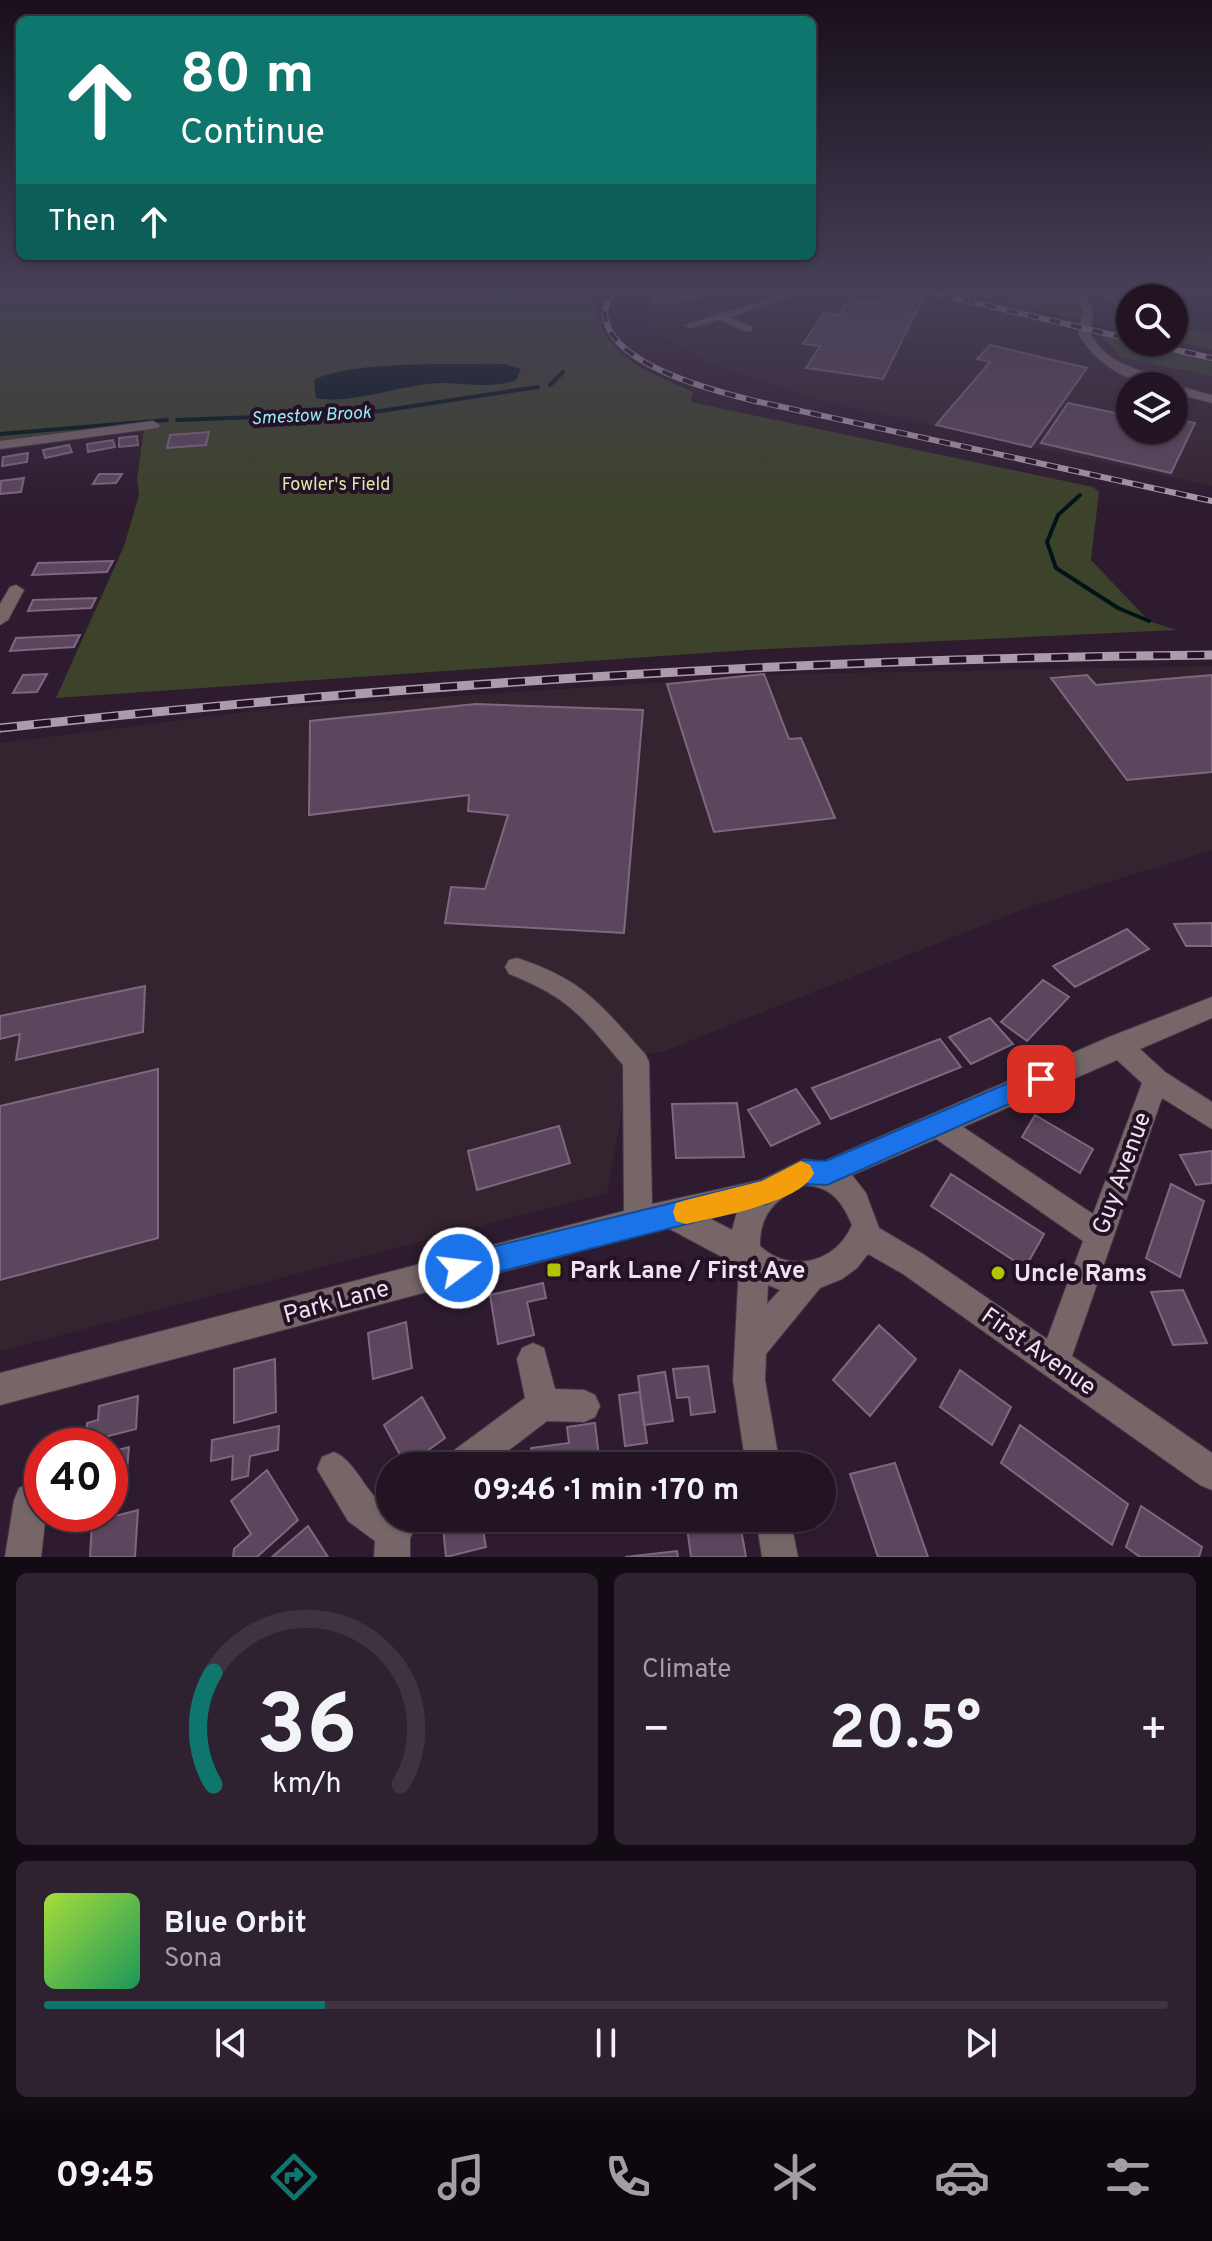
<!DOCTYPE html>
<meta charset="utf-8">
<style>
:root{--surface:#221423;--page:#2e2130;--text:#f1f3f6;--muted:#a29ea6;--line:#3f3341;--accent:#0f766e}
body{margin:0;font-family:Overpass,sans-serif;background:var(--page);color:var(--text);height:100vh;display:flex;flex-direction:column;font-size:30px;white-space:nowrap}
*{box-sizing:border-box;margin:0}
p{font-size:26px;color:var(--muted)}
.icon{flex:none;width:44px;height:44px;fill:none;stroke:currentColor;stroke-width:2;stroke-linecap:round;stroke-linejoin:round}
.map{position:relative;height:1557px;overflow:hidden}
.details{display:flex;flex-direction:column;gap:16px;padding:16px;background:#130b13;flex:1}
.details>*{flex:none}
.guide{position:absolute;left:16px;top:16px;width:800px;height:244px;border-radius:12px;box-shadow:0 2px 6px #0004,0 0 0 2px var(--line);background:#0f766e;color:#fff;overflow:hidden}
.controls{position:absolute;left:1116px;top:284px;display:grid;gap:16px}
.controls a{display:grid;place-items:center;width:72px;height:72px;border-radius:50%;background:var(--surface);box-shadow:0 2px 6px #0004,0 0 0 2px var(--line);font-size:40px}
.speed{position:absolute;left:24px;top:1428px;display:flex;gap:16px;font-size:40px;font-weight:700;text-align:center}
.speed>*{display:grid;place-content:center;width:104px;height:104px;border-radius:50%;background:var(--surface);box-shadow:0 2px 6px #0004,0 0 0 2px var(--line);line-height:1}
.speed .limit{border:12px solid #d22;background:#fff;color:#111}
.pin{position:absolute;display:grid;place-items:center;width:68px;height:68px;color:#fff;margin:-34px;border-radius:16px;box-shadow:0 4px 12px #0006}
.me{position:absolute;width:88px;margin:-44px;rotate:75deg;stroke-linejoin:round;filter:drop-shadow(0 0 6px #0008)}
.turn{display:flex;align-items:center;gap:28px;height:168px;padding:0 32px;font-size:36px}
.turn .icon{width:104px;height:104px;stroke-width:2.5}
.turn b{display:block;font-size:56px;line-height:68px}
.then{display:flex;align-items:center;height:76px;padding:0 32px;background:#0003;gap:16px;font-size:30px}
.big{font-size:60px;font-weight:700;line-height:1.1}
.details .tile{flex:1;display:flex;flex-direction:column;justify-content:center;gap:12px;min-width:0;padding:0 28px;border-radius:12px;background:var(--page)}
.details .dial{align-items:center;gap:0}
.dial svg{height:208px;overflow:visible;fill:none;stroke:var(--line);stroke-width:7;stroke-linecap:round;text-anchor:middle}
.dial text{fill:var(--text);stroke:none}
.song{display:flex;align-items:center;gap:24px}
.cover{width:96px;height:96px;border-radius:12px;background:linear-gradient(135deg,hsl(80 70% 55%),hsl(150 70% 35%))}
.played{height:8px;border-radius:4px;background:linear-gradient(90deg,var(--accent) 25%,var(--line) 25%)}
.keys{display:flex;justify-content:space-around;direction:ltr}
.heat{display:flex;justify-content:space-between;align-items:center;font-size:44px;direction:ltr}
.details .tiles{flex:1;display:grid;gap:16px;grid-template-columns:1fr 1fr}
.tile:last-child{grid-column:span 2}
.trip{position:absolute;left:376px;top:1452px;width:460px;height:80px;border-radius:40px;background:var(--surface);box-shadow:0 2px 6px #0004,0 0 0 2px var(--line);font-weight:700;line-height:80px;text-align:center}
.tab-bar{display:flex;height:128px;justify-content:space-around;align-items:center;background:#0e080e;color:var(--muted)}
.tab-bar .icon{width:56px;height:56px}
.tab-bar .active{color:var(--accent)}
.tab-bar b{font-size:36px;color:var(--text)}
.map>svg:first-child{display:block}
.industrial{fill:#34242f;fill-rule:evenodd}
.education{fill:#36242b}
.green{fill:#3c432a}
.water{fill:#001418}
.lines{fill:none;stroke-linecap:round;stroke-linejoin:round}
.stream{stroke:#001418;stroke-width:4}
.building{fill:#5b465d;stroke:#7e6780;stroke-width:2}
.minor-casing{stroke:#49374a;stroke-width:2}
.minor{fill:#766668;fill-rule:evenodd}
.rail-far1-casing{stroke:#ab9bab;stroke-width:6}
.rail-casing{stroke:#ab9bab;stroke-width:9}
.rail-far1{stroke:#241125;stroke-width:4;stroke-dasharray:11;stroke-linecap:butt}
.rail{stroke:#241125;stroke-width:6;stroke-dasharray:17;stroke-linecap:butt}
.route{fill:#1a73e8;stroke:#114b97;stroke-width:2}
.slow{fill:#f59e0b}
.poi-dot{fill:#b1c500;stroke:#241125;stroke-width:3}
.labels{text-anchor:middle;stroke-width:8;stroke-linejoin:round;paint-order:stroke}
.far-water-label{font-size:18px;font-style:italic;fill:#93edf8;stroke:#241125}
.far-park-label{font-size:18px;fill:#daebaa;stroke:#241125}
.near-street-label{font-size:24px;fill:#efe2ef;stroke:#241125}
.near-poi-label{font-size:24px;font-weight:bold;fill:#efe2ef;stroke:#241125;text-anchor:start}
</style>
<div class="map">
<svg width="1212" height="1557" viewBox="0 0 1212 1557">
<rect width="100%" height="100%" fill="#2e1b2f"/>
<!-- industrial -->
<path class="industrial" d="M653 290H919L1068 327 1076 330 1079 345 1212 376V486L817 400 706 361 663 337 647 321ZM1130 386H1174V430H1130Z
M1212 666V850L1032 906 662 1052 632 1055 607 1193 0 1351V743L277 708 786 674Z"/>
<!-- education -->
<path class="education" d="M1088 290H1211L1212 347 1174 341V298H1130V331L1096 323 1098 308Z"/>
<!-- green -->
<path class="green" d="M0 290H605L594 303C606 360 645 369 693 392L691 402 1093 487 1099 492 1091 560 1149 621 1176 630 748 650 56 698 124 546 139 495 137 479 145 422 0 442Z
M952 290H1070L1081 308 1078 319Z
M1174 325 1212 335V350L1174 341Z
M1099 332 1212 359V376L1120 357Z"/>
<!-- water -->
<path class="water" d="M504 364 521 369 516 380C493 389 466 383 441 383 401 384 354 405 316 398L314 380C353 360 458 365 504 364Z"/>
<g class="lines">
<!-- stream -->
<path class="stream" d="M550 385 563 372
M177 420 367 413 538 387
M0 434 167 420
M1080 495 1058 515 1047 542 1056 568 1118 608 1149 621"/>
</g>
<!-- building -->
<path class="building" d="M658 290H695L709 296 682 299 680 302 652 300Z
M889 290 925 294 883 379 806 368 820 346 803 344 824 313 839 315 848 300 882 304Z
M1097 290H1131L1143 298H1130V313Z
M990 345 1087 368 1031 447 936 425 990 362 977 359Z
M1068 403 1130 416V430H1174V419L1195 423 1171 473 1041 443Z
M209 432 206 445 167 448 170 435Z
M137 436 138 445 119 447V438Z
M113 440 115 447 88 452 87 444Z
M69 445 72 452 45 458 43 450Z
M28 453 27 462 2 466 3 457Z
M99 474H122L116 483 93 484Z
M24 478 21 492 0 494 1 481Z
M113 561 107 572 32 575 38 563Z
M96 598 91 608 28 611 33 600Z
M80 635 74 647 10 651 16 638Z
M47 674 37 692 13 693 23 675Z
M764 674 789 739 801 738 835 818 714 832 667 684Z
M1087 675 1096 685 1212 675V772L1127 780 1051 678Z
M476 704 643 710 624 933 445 923 451 887 485 889 508 815 468 811 469 795 309 815 310 721Z
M1212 923V946H1186L1174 924Z
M1127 929 1149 949 1075 987 1053 966Z
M1043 980 1069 997 1027 1041 1001 1022Z
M145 986 143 1032 16 1060 20 1034 0 1039V1016Z
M990 1018 1013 1044 971 1064 949 1037Z
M940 1039 961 1067 831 1119 812 1088Z
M158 1069V1238L0 1280V1106Z
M796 1089 820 1123 771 1146 748 1110Z
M737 1103 744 1157 676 1158 672 1104Z
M1035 1115 1093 1149 1080 1173 1022 1137Z
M559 1126 570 1163 477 1190 468 1151Z
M1212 1151V1183L1196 1185 1180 1155Z
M951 1174 1044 1234 1025 1268 931 1206Z
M1171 1184 1204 1201 1180 1277 1146 1258Z
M543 1283 546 1298 527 1302 534 1335 498 1344 490 1295Z
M1183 1290 1207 1343 1173 1345 1151 1292Z
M406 1322 412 1368 373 1379 368 1333Z
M879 1325 916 1359 870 1416 833 1380Z
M275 1359 276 1412 234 1423V1369Z
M708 1366 715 1412 691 1415 689 1397 677 1398 673 1369Z
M960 1370 1011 1407 992 1445 940 1407Z
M665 1372 673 1421 644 1425 638 1376Z
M640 1392 647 1443 625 1446 619 1395Z
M138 1396 136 1429 85 1442 87 1423 98 1420 99 1406Z
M422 1397 445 1438 406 1466 384 1425Z
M595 1423 600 1466H533L531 1448 569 1443 567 1427Z
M1020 1425 1128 1504 1112 1545 1001 1463Z
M279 1426 278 1450 250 1456 248 1476 232 1480 233 1456 211 1461 212 1440Z
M129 1447 125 1494 110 1498V1452Z
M895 1463 928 1557H878L850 1474Z
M267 1470 298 1520 257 1557H233L234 1549 251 1534 231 1501Z
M1141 1506 1202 1547 1199 1557H1140L1126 1547Z
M138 1510 135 1557H90L92 1522Z
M442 1518H481L486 1547 446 1557Z
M699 1518H739L746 1557H691L686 1520Z
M308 1526 328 1557H272Z
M677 1551 678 1557H625Z"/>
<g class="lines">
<!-- minor casing -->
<g class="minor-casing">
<path id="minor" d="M798 290H813L730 317 752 327V331H744L719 320 690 328 684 325Z
M1075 290H1085L1093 311 1090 333C1110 370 1142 365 1170 386 1133 386 1096 366 1078 333L1083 311Z
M1174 385 1212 395V403L1174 393V386H1171Z
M153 421 160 425 158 428 0 449V441Z
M16 585 24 590 8 620 0 625V604L10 587Z
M517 958C584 980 600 1004 645 1054L649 1062 652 1204 761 1180 804 1159 822 1162 1109 1037 1212 997V1018L1140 1049 1165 1072 1212 1102V1129L1162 1098 1072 1356 1212 1453V1490L1200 1485 903 1274 868 1254 857 1268 842 1279 820 1288 766 1354 765 1380 780 1466H746L733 1380 739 1266 668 1228 0 1405V1373L624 1211 623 1065C582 1017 570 998 509 974L505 967 509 960ZM1117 1060 1142 1083 1093 1214 963 1127ZM936 1139 1083 1241 1047 1339 923 1254 879 1228 866 1193 852 1175ZM805 1185C831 1187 842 1201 852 1225 836 1263 790 1274 760 1246 759 1214 777 1197 805 1185ZM737 1212 732 1230 709 1218ZM768 1285 780 1290 767 1304Z
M533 1343 544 1348 555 1389 584 1390 595 1395 600 1406 595 1417 584 1422 547 1421 488 1466H444L449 1454 525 1398 517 1359 522 1348Z
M334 1452C359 1463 365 1497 390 1508V1518H421L410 1538V1557H374L375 1541 348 1521 317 1469 322 1457Z
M31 1483 42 1487V1514H46L41 1557H5L14 1500 19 1488Z
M756 1518H790L798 1557H762Z"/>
</g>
<!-- minor -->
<use href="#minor" class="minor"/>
<!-- rail-far1 casing -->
<g class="rail-far1-casing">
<path id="rail-far1" d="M612 290C610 297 605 307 605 314 608 365 715 391 755 401L1212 501
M921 290 1130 339
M1142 342 1212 358"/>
</g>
<!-- rail casing -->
<g class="rail-casing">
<path id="rail" d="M0 728C403 684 806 658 1212 655"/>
</g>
<!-- rail-far1 -->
<use href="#rail-far1" class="rail-far1"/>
<!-- rail -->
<use href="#rail" class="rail"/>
</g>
<!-- sky -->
<linearGradient id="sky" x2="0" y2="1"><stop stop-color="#190f1a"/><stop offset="0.57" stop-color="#463f58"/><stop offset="1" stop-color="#463f58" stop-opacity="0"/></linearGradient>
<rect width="1212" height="508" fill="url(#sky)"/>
<!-- route -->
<path class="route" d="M1041 1069 1049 1072 1053 1079 1049 1086 827 1185 806 1184 766 1204 459 1282 450 1278 446 1268 450 1259 459 1255 762 1181 804 1160 826 1161Z"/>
<!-- slow -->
<path class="slow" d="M801 1161 810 1165 814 1173C801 1203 716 1217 686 1224L676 1221 673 1212 676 1203 686 1200 762 1181Z"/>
<!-- markers -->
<g class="poi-dot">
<rect x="546" y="1262" width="16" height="16" rx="4"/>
<circle cx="998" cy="1273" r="8"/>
</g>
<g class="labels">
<!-- far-water labels -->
<g class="far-water-label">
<text transform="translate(311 415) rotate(-3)" y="6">Smestow Brook</text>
</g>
<!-- far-park labels -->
<g class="far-park-label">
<text x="336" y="490">Fowler's Field</text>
</g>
<!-- near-street labels -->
<g class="near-street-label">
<text transform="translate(1121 1173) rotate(-70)" y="8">Guy Avenue</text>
<text transform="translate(336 1301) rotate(-15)" y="8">Park Lane</text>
<text transform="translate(1039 1351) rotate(35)" y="8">First Avenue</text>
</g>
<!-- near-poi labels -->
<g class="near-poi-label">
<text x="570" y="1278">Park Lane / First Ave</text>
<text x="1014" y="1281">Uncle Rams</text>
</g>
</g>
</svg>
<div class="controls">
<a><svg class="icon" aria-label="search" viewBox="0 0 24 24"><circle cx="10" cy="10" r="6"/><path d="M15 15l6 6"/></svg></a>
<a><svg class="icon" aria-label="layers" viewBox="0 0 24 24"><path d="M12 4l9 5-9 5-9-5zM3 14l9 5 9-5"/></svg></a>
</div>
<div class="speed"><div class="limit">40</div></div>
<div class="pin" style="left:1041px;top:1079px;background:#d93025"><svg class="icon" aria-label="arrive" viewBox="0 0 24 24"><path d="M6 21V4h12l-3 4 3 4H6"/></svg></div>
<svg class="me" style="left:459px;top:1268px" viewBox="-20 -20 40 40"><circle r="17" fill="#1a73e8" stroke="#fff" stroke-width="3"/><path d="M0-11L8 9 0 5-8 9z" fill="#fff"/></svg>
<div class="trip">09:46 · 1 min · 170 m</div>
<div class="guide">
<div class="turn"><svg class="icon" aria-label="ahead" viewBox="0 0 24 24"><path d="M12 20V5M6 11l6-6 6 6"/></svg><div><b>80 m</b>Continue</div></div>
<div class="then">Then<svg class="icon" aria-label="ahead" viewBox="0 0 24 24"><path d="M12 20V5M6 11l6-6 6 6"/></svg></div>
</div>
</div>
<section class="details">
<div class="tiles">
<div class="tile dial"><svg viewBox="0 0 100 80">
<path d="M14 69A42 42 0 1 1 86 69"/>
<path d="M14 69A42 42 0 0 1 14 26" stroke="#0f766e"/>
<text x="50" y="56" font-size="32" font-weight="700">36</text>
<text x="50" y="72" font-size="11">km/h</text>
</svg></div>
<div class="tile"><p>Climate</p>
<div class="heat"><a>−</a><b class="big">20.5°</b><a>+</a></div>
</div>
<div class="tile">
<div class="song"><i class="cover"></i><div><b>Blue Orbit</b><p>Sona</p></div></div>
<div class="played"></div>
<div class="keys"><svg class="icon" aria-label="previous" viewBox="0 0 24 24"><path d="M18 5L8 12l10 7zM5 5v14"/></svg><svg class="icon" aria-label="pause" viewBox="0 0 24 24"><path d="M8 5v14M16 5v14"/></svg><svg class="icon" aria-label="next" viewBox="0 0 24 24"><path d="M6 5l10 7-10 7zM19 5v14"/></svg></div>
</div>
</div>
</section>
<nav class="tab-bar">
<b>09:45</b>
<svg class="icon active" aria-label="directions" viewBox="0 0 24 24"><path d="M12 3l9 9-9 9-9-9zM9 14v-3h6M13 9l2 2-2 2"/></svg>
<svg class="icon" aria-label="music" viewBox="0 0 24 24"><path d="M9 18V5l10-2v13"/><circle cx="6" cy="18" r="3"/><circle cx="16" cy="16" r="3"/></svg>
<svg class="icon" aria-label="phone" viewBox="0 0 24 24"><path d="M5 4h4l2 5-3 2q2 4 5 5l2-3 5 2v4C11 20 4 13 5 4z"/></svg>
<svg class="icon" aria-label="climate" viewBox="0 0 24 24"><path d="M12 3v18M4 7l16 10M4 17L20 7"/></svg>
<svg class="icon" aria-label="car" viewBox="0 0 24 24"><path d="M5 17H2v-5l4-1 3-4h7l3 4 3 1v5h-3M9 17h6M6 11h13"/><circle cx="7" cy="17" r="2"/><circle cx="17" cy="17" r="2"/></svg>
<svg class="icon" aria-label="filters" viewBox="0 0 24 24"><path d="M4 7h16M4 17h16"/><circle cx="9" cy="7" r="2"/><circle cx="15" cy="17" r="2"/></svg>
</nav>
